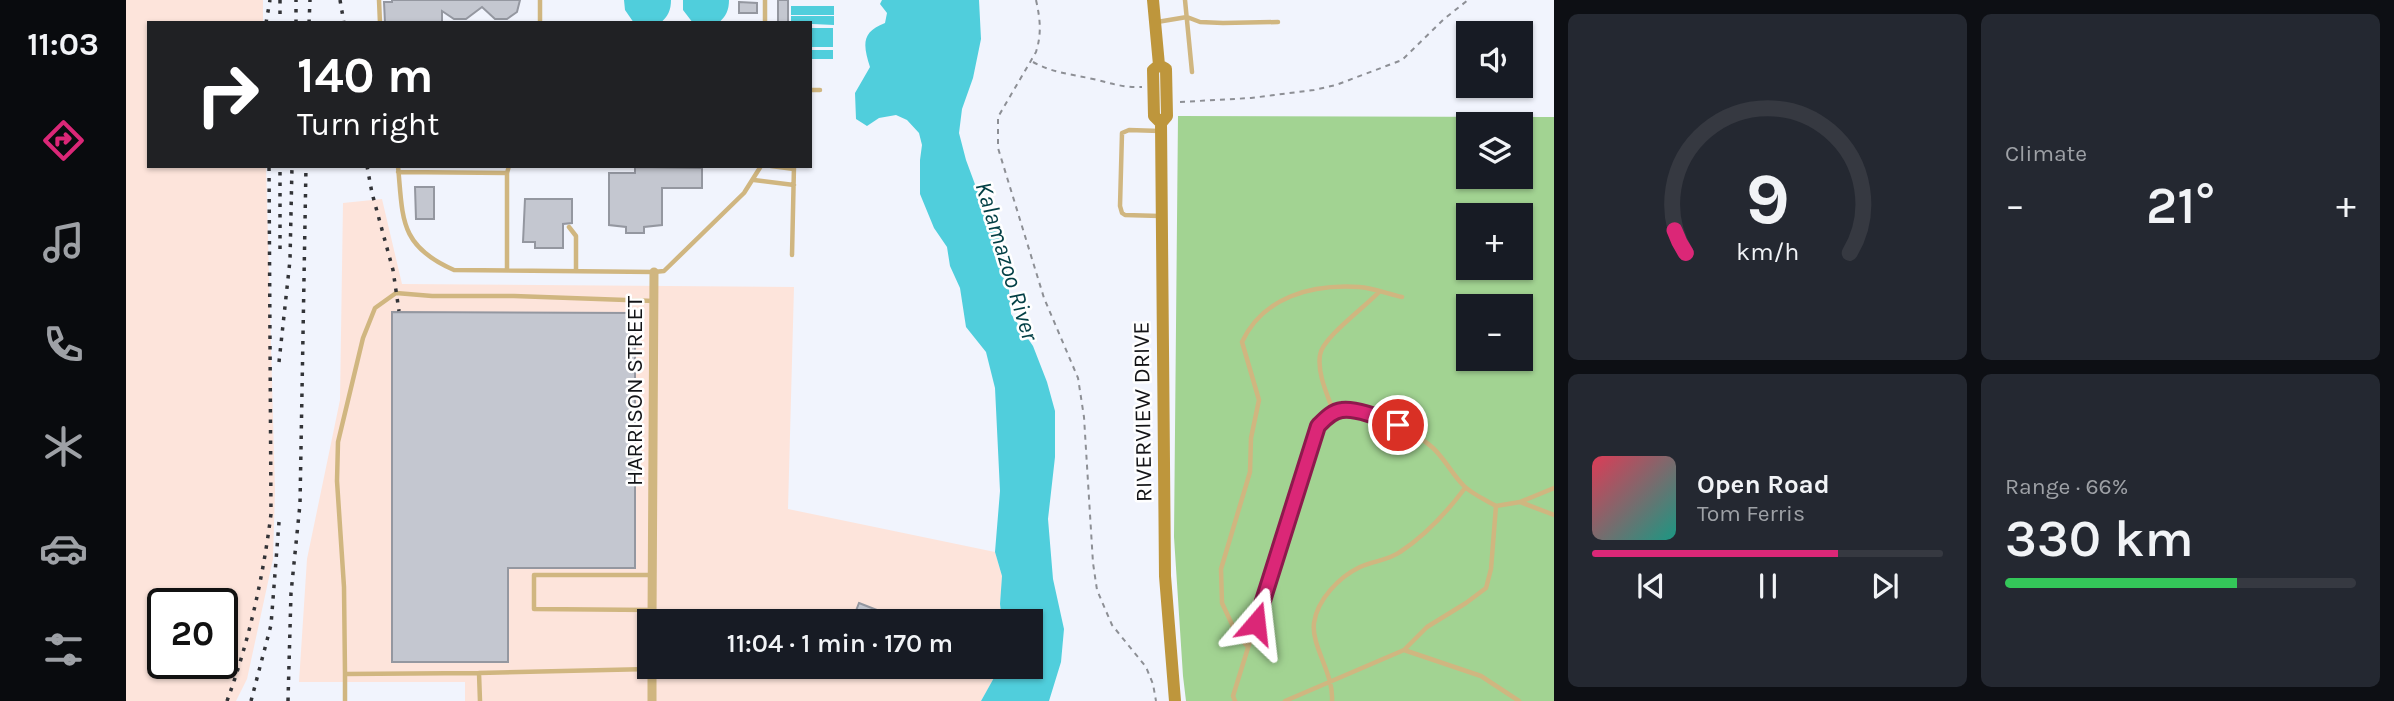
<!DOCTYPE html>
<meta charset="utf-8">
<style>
:root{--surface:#171b24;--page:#242831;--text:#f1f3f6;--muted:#9ea1a6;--line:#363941;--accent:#db2777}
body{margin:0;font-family:Karla,sans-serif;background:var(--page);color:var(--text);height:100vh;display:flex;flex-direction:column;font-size:26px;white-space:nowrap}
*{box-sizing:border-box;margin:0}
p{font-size:23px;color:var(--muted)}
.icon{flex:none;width:38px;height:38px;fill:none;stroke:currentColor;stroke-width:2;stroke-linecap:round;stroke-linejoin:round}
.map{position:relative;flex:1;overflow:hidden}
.panel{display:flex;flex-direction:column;gap:14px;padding:14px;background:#0d0f14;width:840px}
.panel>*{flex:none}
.banner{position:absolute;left:21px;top:21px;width:665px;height:147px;border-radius:0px;box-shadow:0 2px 5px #0004;background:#202124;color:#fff;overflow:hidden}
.fabs{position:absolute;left:1330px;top:21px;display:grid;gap:14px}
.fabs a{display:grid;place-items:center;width:77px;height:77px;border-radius:0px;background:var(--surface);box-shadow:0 2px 5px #0004;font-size:35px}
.speed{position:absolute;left:21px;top:588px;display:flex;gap:14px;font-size:35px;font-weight:700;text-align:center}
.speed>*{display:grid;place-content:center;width:91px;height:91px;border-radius:50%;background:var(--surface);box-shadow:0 2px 5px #0004;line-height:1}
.speed .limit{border:4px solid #111;border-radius:10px;background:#fff;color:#111}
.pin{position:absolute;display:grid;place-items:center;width:60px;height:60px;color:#fff;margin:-30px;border:4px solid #fff;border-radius:50%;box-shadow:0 2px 7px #0007}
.me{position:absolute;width:77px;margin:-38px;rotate:17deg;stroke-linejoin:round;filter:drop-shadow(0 0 5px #0008)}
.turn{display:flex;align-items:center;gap:24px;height:147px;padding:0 35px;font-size:32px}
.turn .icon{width:91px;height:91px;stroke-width:2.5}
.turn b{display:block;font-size:49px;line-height:60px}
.big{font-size:52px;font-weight:600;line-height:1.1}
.panel .widget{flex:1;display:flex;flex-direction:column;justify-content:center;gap:10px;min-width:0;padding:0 24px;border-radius:10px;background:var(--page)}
.panel .dial{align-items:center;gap:0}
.dial svg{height:182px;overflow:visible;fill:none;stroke:var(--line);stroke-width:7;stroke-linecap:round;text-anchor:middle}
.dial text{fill:var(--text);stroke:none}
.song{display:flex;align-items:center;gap:21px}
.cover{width:84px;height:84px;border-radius:10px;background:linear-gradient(135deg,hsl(350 70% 55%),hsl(170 70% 35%))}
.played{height:7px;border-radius:4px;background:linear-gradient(90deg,var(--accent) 70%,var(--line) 70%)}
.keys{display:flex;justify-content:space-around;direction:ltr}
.heat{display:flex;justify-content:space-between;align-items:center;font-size:38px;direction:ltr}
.charge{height:10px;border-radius:5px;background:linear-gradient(90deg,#34c759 66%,var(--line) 0)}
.panel .tiles{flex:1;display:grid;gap:14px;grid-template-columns:repeat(2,1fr)}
.trip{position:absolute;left:511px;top:609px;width:406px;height:70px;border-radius:0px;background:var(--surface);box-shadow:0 2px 5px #0004;font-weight:600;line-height:70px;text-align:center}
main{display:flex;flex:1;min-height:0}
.menu{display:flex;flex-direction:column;width:126px;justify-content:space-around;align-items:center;background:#090b0e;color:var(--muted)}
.menu .icon{width:49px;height:49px}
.menu .current{color:var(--accent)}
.menu b{font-size:32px;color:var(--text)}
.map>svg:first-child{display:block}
.industrial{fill:#fde4db;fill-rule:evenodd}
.green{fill:#a2d392;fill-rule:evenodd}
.water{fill:#50cedc}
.building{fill:#c4c7d0;stroke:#9497a0;stroke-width:2}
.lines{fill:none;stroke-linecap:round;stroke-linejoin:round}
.path{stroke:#8d8f95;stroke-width:2;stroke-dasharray:5 5;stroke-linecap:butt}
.lane{stroke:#d0b680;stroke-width:4.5}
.street{stroke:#d0b680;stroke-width:9}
.secondary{stroke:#be963c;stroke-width:12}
.rail{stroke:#323337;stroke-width:3.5;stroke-dasharray:3.5 7;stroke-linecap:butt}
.route-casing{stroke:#8e194d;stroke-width:18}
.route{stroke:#db2777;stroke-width:12}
.labels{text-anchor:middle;stroke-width:5;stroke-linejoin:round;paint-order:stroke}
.street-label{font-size:23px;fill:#131417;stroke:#fff}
.water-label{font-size:24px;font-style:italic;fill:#023f45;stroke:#fff}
</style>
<main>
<nav class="menu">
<b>11:03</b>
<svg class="icon current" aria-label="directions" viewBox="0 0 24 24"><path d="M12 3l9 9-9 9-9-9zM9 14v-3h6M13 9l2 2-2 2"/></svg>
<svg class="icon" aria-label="music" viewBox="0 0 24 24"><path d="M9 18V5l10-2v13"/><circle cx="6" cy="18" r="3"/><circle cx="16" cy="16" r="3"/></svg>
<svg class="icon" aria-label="phone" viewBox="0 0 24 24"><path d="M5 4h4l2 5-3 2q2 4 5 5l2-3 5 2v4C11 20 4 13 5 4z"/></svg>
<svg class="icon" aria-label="climate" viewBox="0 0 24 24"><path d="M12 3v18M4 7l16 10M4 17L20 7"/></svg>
<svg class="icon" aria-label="car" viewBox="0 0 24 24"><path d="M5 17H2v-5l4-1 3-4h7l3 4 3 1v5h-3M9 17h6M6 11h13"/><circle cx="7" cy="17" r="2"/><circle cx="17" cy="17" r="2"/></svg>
<svg class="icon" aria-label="filters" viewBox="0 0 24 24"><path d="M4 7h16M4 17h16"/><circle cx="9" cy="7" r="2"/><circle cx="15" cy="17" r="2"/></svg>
</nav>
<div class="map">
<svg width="1428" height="701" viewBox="0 0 1428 701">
<rect width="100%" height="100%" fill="#f1f4fd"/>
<!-- industrial -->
<path class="industrial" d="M0 0H137V23H23V166H140L149 490 147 559 121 679 110 701H0ZM37 604H96V663H37Z
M256 199 276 284 668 287 662 509 869 552 876 576 874 604 876 621H523V667H874L855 701H339V682H173L181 559 214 400 217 203Z"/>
<!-- green -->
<path class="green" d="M1052 116 1428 117V701H1060L1057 676 1048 537ZM1342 124H1395V177H1342ZM1342 215H1395V268H1342ZM1342 306H1395V359H1342Z"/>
<!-- water -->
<path class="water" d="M498 0H545C545 10 542 17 534 23H508L499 10Z
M557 0H603C603 10 600 17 592 23H567L557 10Z
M756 0H853L855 39 847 78 836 109 833 133 840 160 857 206 874 234 882 278 885 314 907 346 921 382 929 411V457L922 519 927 579 938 629 935 662 923 701H855L874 667H905V621H876L874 604 876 576 869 552 874 491 869 388 860 352 840 327 834 288 824 266 821 247 808 228 794 194V160L796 145 793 133 781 120 770 115 753 118 741 126 730 119 729 93 744 67C737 45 735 32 759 23L761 13 754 4Z
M665 6H708V15H665Z
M665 16H708V25L665 23Z
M684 28H707V47H684Z
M684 50H707V59H684Z"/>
<!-- building -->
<path class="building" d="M266 0H394L391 12 381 19H369L356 7 340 19H328L316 11V23H259L258 2H266Z
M652 0H662V23H652Z
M613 2 631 3V13H613Z
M509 167 576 168V188H536V225L518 227V233H500V227L483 225V173H509Z
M289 187H308V219H290Z
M399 199H446V223L437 224V248H409V242H397Z
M266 312 509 313V568H382V662H266Z
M733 603 779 621H726Z"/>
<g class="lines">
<!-- path -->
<path class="path" d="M910 0C914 18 916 33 910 52L872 117V148L918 298 952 378 958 417 967 563 971 590 986 625 1020 667 1027 684 1030 701
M907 62C927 73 945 74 967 79 984 83 998 88 1016 87
M1054 102 1125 98 1188 90 1210 85 1276 60 1318 19 1342 0"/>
<!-- lane -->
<path class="lane" d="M253 0 254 23
M1059 0 1066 72
M1031 22 1061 17 1074 22 1097 23 1152 22
M414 23V0
M639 23V0
M684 90H694
M272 166C277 219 273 246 328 270L528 272 538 271 618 193 635 166
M645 166 668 169
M272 172 381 173
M628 180 668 185
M1034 216 999 215 996 213 994 206 996 133 1003 130 1034 131
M443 227 450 236V271
M666 255 668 166
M381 270V173L383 166
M1208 413C1202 396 1191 374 1194 355 1196 338 1239 307 1253 292
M1394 502 1428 515
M526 575H408V609L526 610
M1122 647 1110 633 1096 603 1095 569 1124 472 1125 438 1133 400 1116 342C1137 297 1185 284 1233 287 1247 288 1262 294 1276 297
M1278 650 1355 676 1393 701
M353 673 219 674 218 587 211 481 212 442 237 338 249 308 270 293 306 296H388L528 301
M219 674V701
M354 701 353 673 524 669
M1109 701 1107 696 1183 452C1188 439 1190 423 1203 415 1229 399 1287 430 1307 448 1319 459 1326 474 1338 486 1346 494 1360 500 1370 506
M1159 701 1278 650 1301 627 1340 603 1360 588 1365 569 1370 506 1394 502 1428 488
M1206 701C1208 674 1185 646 1188 623 1191 600 1213 577 1234 567 1247 561 1263 560 1274 552 1300 535 1321 512 1339 488"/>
<!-- street -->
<path class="street" d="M526 621 528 272
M526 701V667"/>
<!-- secondary -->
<path class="secondary" d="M1027 0 1033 65 1040 69 1041 116 1035 123 1039 576 1049 701
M1033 65 1027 70 1028 116 1035 123"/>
<!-- rail -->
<path class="rail" d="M154 0V23
M214 0 218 23
M140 23 144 0
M170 23V0
M183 23 184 0
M241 166 246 193 267 270 273 311
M154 249V166
M153 362 164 260 166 166
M101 701C123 641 137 578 145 514L143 166
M125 701 145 625 153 522
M162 701 165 593 174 504 180 166"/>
</g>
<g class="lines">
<!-- route casing -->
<g class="route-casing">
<path id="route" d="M1130 623 1192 426C1199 419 1206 411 1216 410 1230 408 1258 419 1272 425"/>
</g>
<!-- route -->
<use href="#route" class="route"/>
</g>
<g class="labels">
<!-- street labels -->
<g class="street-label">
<text transform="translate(508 391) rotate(-90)" y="8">HARRISON STREET</text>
<text transform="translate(1016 412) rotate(-91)" y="8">RIVERVIEW DRIVE</text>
</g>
<!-- water labels -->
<g class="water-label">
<text transform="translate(881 261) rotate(73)" y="8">Kalamazoo River</text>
</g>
</g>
</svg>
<div class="fabs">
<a><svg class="icon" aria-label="sound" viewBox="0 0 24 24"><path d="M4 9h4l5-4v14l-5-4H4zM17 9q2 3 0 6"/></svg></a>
<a><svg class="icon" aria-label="layers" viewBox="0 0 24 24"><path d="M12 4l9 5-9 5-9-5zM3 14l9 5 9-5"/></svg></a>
<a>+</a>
<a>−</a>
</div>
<div class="speed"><div class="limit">20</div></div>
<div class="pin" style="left:1272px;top:425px;background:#d93025"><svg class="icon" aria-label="arrive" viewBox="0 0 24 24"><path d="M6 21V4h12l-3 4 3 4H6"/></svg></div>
<svg class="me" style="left:1130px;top:623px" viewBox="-20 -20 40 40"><path d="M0-17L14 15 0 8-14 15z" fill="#db2777" stroke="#fff" stroke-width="4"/></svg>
<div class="trip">11:04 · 1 min · 170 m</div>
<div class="banner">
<div class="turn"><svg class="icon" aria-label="right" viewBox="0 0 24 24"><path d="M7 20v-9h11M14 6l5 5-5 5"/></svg><div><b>140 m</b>Turn right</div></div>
</div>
</div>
<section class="panel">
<div class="tiles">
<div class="widget dial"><svg viewBox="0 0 100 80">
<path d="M14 69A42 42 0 1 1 86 69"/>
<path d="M14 69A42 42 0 0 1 9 59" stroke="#db2777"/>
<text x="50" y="56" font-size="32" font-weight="700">9</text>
<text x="50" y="72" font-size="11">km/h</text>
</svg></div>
<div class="widget"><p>Climate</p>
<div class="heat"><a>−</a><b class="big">21°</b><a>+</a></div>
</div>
<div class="widget">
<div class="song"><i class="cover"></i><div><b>Open Road</b><p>Tom Ferris</p></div></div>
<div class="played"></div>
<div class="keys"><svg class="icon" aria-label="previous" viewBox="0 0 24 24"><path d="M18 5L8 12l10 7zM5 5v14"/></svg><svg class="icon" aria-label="pause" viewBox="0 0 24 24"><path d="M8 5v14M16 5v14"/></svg><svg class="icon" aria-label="next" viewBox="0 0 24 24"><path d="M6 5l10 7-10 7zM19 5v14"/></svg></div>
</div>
<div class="widget"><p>Range · 66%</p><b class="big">330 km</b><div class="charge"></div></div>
</div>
</section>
</main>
